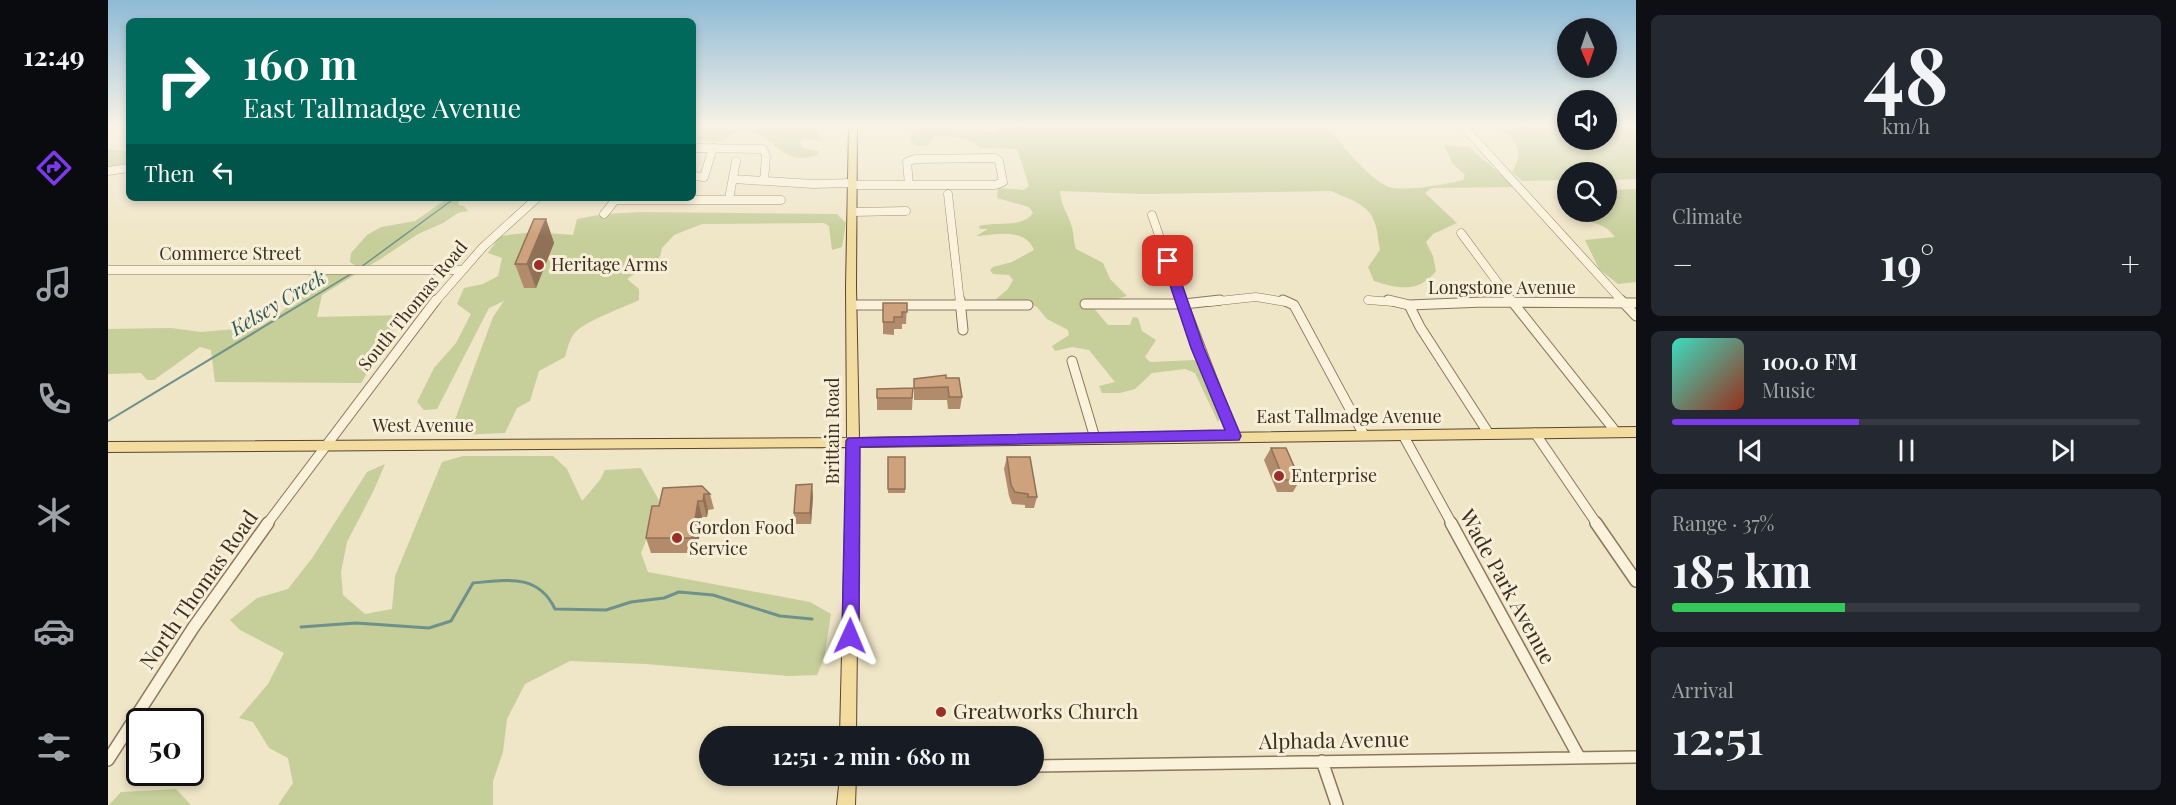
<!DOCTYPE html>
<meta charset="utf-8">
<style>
:root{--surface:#171b24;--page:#242831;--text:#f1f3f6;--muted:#9ea1a6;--line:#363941;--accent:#7c3aed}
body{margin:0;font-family:"Playfair Display",serif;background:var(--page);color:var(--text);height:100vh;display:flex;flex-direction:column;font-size:22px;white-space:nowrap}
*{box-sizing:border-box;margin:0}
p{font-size:20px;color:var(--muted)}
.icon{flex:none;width:33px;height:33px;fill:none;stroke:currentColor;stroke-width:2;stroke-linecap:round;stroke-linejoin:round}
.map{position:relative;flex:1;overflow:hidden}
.drawer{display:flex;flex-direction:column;gap:15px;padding:15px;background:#0d0f14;width:540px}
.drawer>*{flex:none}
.banner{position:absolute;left:18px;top:18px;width:570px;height:183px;border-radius:9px;box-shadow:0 3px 9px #0003;background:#00695c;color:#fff;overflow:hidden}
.needle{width:39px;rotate:178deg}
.tools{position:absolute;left:1449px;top:18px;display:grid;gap:12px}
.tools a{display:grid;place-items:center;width:60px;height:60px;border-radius:50%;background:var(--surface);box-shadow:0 3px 9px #0003;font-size:30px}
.speed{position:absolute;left:18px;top:708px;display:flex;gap:12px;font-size:30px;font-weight:700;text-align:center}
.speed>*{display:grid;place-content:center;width:78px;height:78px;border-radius:50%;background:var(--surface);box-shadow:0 3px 9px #0003;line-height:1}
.speed .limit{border:3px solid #111;border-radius:9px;background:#fff;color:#111}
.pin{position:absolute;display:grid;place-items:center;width:51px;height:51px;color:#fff;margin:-26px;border-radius:12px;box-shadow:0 3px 9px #0006}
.me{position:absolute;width:66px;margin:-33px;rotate:1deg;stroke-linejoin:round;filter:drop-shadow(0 0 4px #0008)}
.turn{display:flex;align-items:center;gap:21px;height:126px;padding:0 18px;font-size:27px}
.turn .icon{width:78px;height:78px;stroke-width:2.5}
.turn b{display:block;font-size:42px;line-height:51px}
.then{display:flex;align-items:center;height:57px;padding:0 18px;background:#0003;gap:12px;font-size:22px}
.big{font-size:45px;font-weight:700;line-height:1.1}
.drawer .card{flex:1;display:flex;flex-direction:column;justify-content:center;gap:9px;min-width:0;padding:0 21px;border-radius:9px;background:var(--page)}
.drawer .dial{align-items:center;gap:0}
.dial b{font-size:78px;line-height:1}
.song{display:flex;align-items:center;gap:18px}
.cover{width:72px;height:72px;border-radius:9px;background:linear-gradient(135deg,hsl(170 70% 55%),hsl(10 70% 35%))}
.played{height:6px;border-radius:3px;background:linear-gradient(90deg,var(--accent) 40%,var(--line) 40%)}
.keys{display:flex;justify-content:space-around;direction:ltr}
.heat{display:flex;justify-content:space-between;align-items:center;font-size:33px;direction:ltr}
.charge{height:9px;border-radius:4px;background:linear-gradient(90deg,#34c759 37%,var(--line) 0)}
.trip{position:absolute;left:591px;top:726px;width:345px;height:60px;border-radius:30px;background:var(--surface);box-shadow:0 3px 9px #0003;font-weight:700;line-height:60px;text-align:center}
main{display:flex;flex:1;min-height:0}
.dock{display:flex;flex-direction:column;width:108px;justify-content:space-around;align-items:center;background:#090b0e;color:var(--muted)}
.dock .icon{width:42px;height:42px}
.dock .selected{color:var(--accent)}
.dock b{font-size:27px;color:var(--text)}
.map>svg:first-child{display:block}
.green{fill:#c6ce9a}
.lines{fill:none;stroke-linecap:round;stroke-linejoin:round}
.stream-far2{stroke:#6e928b;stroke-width:1.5}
.stream-far1{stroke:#6e928b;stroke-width:2}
.stream{stroke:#6e928b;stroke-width:3}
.minor-far2-casing{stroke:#8c775c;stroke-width:9}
.minor-far1-casing{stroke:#8c775c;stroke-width:11}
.minor-casing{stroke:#8c775c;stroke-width:14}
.major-casing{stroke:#5a4530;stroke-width:2}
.minor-far2{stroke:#faf2db;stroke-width:8}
.minor-far1{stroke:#faf2db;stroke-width:9}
.minor{stroke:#faf2db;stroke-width:11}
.major{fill:#f2dc9f;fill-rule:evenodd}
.wall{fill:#b18b6b}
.shaded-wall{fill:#907157}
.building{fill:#cea27c;stroke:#907157;stroke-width:1.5}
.route{fill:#7c3aed;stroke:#51269a;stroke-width:1.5}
.poi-dot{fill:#9c2e2a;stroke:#f7efd7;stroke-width:2}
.labels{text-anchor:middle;stroke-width:6;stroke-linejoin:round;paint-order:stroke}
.street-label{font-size:18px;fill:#3c2e20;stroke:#f7efd7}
.poi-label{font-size:18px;fill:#3c2e20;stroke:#f7efd7;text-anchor:start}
.water-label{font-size:20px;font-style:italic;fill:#2f5c5b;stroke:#f7efd7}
.near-street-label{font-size:21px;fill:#3c2e20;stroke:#f7efd7}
.near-poi-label{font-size:21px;fill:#3c2e20;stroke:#f7efd7;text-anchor:start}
</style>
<main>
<nav class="dock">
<b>12:49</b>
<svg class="icon selected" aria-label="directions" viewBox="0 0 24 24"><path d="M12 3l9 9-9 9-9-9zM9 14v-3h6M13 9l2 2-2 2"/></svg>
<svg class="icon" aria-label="music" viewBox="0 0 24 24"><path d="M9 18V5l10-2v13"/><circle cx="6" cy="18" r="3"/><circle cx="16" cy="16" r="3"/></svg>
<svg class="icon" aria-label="phone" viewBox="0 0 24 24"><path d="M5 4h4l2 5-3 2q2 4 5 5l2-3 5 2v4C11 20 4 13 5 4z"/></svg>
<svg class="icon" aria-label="climate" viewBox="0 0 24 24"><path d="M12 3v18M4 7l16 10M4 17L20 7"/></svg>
<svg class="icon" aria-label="car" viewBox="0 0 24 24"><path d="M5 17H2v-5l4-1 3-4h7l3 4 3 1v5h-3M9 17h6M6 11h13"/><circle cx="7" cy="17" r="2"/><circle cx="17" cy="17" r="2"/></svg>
<svg class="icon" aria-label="filters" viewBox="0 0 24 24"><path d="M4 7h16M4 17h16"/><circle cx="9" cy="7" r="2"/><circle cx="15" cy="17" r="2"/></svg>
</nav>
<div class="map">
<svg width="1528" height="805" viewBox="0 0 1528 805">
<rect width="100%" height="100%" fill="#efe5c7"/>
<!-- green -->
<path class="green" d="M593 125H709L713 141 696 138 692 142 695 148 711 151 710 155C687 162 678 156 661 141 657 136 650 136 645 131H629L612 142 589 141Z
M887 125H1218C1229 140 1264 182 1281 187 1295 192 1341 184 1355 180L1357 175 1345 164 1336 145 1361 147 1407 187 1324 188 1317 193 1349 223 1325 234 1318 242 1325 256 1328 271C1311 293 1290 289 1266 281L1260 267 1272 250C1270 241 1270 230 1266 221 1261 204 1238 198 1223 191L1037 194 952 191C954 209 958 209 963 224 966 232 965 241 968 249L995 263 1002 279 1019 296 984 306 1000 325H1022L1025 317 1030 318 1034 331 1048 340 1037 357 1042 362 1087 360 1115 412 1110 422 1087 373 1077 369 1044 373 1027 389 1012 393H994L991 386 1007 382 981 350 964 347 947 351 944 346 961 335 960 330 939 319 929 307 922 304 891 303 888 299 900 289 905 280 901 275 885 274 882 270 885 267 904 262 926 250C917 227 887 235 868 236L880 229H872L871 226C888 221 913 229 925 213L921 207 889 198 890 188 916 190 921 186 909 149 873 148C860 136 846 136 827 136L820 145 809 146 802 140 805 132 816 129 884 132 888 131Z
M1422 125H1459L1460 140H1498L1499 125H1528V179L1499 180 1498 172H1460L1459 180 1414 181 1404 172C1417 150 1409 143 1393 127Z
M0 149 21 151V166L0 169Z
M1528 189V282L1510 284 1491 269 1477 240 1507 237C1494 219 1477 225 1462 212H1498L1499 190Z
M340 198H352L350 205 356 206 360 211 350 213 335 223 310 234 271 260 262 265 248 266 242 262 243 253 259 235 273 227 307 221Z
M532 212 729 214 738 223 734 247 724 250 721 226 716 223 594 224 566 235 554 248 552 257 519 279 531 289V300C513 309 475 321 465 335 461 341 459 350 457 357L431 371 422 401 409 408 397 433 348 435 342 433 385 317 396 301 381 308 329 409 316 410 309 402 326 368 348 343 363 314 349 304 356 288 375 284 390 276 394 258 380 253 392 236 426 232 465 235 469 219 496 214Z
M253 271 214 295 209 317 295 315 253 383 107 382 103 350 92 347 46 380H39L33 373 0 374V329L63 328 93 332 152 327 176 310 204 272Z
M355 456H445L459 469 474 501 492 480 497 470 533 468 553 504 533 553 540 572 702 602 723 614 716 659 709 675 680 676 538 664 462 661 417 684 399 719 395 752 385 781V805H170L185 783 180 758 161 748 145 722 131 718 160 684 176 653 132 630 122 620 149 598 180 589 205 557 259 472 277 464 265 492 239 542 233 572 235 595 257 614 284 609 287 576 334 462Z
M68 789 83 805H1L13 792Z"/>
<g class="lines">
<!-- stream-far2 -->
<path class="stream-far2" d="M253 267 347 198
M197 302 246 272"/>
<!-- stream-far1 -->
<path class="stream-far1" d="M0 421 200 300"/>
<!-- stream -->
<path class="stream" d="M193 627 248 623 321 628 343 621 365 583C398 580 430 573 447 609L498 610 523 602 556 598 571 592 605 595 672 616 704 619"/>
<!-- minor-far2 casing -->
<g class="minor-far2-casing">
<path id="minor-far2" d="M1354 125 1515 302
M585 148 655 149 658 156 656 181
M887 158 891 161 895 182 887 185H801L799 162 807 159Z
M0 171 21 168
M585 176 596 177 605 148
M625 179 705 184 745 183
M745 185H801
M840 194 852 302
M621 199 628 161
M507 200H673
M745 212 798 211
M496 214 509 198
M1044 215 1074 302
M1353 233 1404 302
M0 270H353
M1260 300 1286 302
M327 302 375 247 429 198
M1101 302 1148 297 1178 302"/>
</g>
<!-- minor-far1 casing -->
<g class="minor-far1-casing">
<path id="minor-far1" d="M852 300 855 330
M1074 300 1126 436
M1175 300 1186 305 1256 435
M1280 300 1301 305 1376 302 1528 303
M1403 300 1508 432
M1513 300 1528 316
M977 304H1076L1112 300
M744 305H920
M1301 305 1312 327 1381 434
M964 361 987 438
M1427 433 1489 524
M1295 435 1344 524
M159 524 328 300"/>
</g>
<!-- minor casing -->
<g class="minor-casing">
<path id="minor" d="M1343 523 1471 757
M1488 523 1528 581
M0 760 85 628 160 523
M1214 761 1229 805
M926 766 1528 757"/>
</g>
<!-- major casing -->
<g class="major-casing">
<path id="major" d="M741 125H749L748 287 751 438 1528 427V437L751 447 748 736H732L739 447 0 452V442L739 438 738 287Z
M732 776H748L747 805H729Z"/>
</g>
<!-- minor-far2 -->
<use href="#minor-far2" class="minor-far2"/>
<!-- minor-far1 -->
<use href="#minor-far1" class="minor-far1"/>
<!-- minor -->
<use href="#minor" class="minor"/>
<!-- major -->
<use href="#major" class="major"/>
</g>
<!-- wall -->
<path class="wall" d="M438 219 446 243 428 288H416L407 264Z
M775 303H799L798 324H794V329H786V335L775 334Z
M838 378 854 397 852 409H840L839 400H806V379Z
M805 388 804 410H769V389Z
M1163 448 1192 480 1185 492H1169L1156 460Z
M780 457H797V493H780Z
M899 457 929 497 926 508H917V505L904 504 901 496 896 469Z
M594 486 602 494 606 509 600 510 599 517H594L589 553H543L538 538 551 506Z
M705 496 703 524H687L686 513Z"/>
<!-- shaded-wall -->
<path class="shaded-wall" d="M438 219 446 243 428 288 419 264Z
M704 484 705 496 703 524 702 513Z
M596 494 600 510 599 517 595 501Z
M590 501 594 517 589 553 584 538Z"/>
<!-- building -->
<path class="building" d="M426 219H438L419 264H407Z
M775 303H799V312H794V317H786V322H775Z
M838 375V378H851L854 397H841L840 387 806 388V379Z
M805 388 804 398H769V389Z
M1163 448H1178L1192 480H1176Z
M780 457H797V489H780Z
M899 457H922L929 497H920V494L907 492 903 485Z
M704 484 702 513H686L688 485Z
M594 486 602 494H596L595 501H590L584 538H538L544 506H551L555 488Z"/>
<!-- sky -->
<linearGradient id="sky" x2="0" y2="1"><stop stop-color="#8ebad6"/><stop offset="0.53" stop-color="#f8f3e6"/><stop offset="1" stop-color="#f8f3e6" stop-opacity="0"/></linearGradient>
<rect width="1528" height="237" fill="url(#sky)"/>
<!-- route -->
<path class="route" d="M1060 257 1066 261 1096 348 1133 436 1131 440 752 447 751 636 748 641 742 644 736 641 734 636 738 441 740 438 1117 430 1083 348 1054 261Z"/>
<!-- markers -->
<g class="poi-dot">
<circle cx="431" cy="265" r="6"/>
<circle cx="1171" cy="476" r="6"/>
<circle cx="569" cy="538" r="6"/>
<circle cx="833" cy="712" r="6"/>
</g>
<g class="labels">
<!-- street labels -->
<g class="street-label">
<text x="122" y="260">Commerce Street</text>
<text x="1394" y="294">Longstone Avenue</text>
<text transform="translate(305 306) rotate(-51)" y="6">South Thomas Road</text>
<text x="1241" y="423">East Tallmadge Avenue</text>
<text x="315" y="432">West Avenue</text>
<text transform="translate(725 431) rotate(-90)" y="6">Brittain Road</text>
</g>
<!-- poi labels -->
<g class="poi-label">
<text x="443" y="271">Heritage Arms</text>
<text x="1183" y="482">Enterprise</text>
<text x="581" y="534">Gordon Food<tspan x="581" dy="21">Service</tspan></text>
</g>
<!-- water labels -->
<g class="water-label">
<text transform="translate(170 303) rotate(-31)" y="7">Kelsey Creek</text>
</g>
<!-- near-street labels -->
<g class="near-street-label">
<text transform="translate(1399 587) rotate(61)" y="7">Wade Park Avenue</text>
<text transform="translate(91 590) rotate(-55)" y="7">North Thomas Road</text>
<text transform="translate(1226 741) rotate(-1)" y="7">Alphada Avenue</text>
</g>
<!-- near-poi labels -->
<g class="near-poi-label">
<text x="845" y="719">Greatworks Church</text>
</g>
</g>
</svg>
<div class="tools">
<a><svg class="needle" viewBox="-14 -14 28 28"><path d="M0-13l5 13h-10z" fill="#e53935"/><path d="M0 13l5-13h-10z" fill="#9ea1a6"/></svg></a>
<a><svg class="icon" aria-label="sound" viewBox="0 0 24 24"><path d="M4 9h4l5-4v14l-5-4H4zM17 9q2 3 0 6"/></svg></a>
<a><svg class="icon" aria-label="search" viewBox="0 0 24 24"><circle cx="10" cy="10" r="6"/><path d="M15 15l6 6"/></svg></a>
</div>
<div class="speed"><div class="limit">50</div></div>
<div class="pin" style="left:1060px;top:261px;background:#d93025"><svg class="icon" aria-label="arrive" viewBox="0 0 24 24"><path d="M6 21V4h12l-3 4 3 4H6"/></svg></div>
<svg class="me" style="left:742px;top:636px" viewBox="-20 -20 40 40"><path d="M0-17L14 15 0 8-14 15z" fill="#7c3aed" stroke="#fff" stroke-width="4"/></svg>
<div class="trip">12:51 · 2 min · 680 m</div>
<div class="banner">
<div class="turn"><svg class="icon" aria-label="right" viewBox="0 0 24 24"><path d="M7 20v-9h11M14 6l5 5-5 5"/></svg><div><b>160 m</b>East Tallmadge Avenue</div></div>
<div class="then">Then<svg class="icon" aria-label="left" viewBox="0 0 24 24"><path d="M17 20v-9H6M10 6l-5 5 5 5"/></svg></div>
</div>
</div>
<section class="drawer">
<div class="card dial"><b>48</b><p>km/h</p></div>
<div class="card"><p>Climate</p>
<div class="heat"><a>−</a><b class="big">19°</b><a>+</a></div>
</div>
<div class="card">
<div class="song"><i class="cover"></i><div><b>100.0 FM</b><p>Music</p></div></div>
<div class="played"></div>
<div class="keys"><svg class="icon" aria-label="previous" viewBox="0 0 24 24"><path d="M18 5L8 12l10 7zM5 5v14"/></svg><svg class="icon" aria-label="pause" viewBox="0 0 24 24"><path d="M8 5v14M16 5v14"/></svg><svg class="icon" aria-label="next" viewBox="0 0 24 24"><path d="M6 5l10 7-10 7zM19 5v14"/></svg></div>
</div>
<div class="card"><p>Range · 37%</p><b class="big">185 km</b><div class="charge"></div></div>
<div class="card"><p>Arrival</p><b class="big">12:51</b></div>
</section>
</main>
